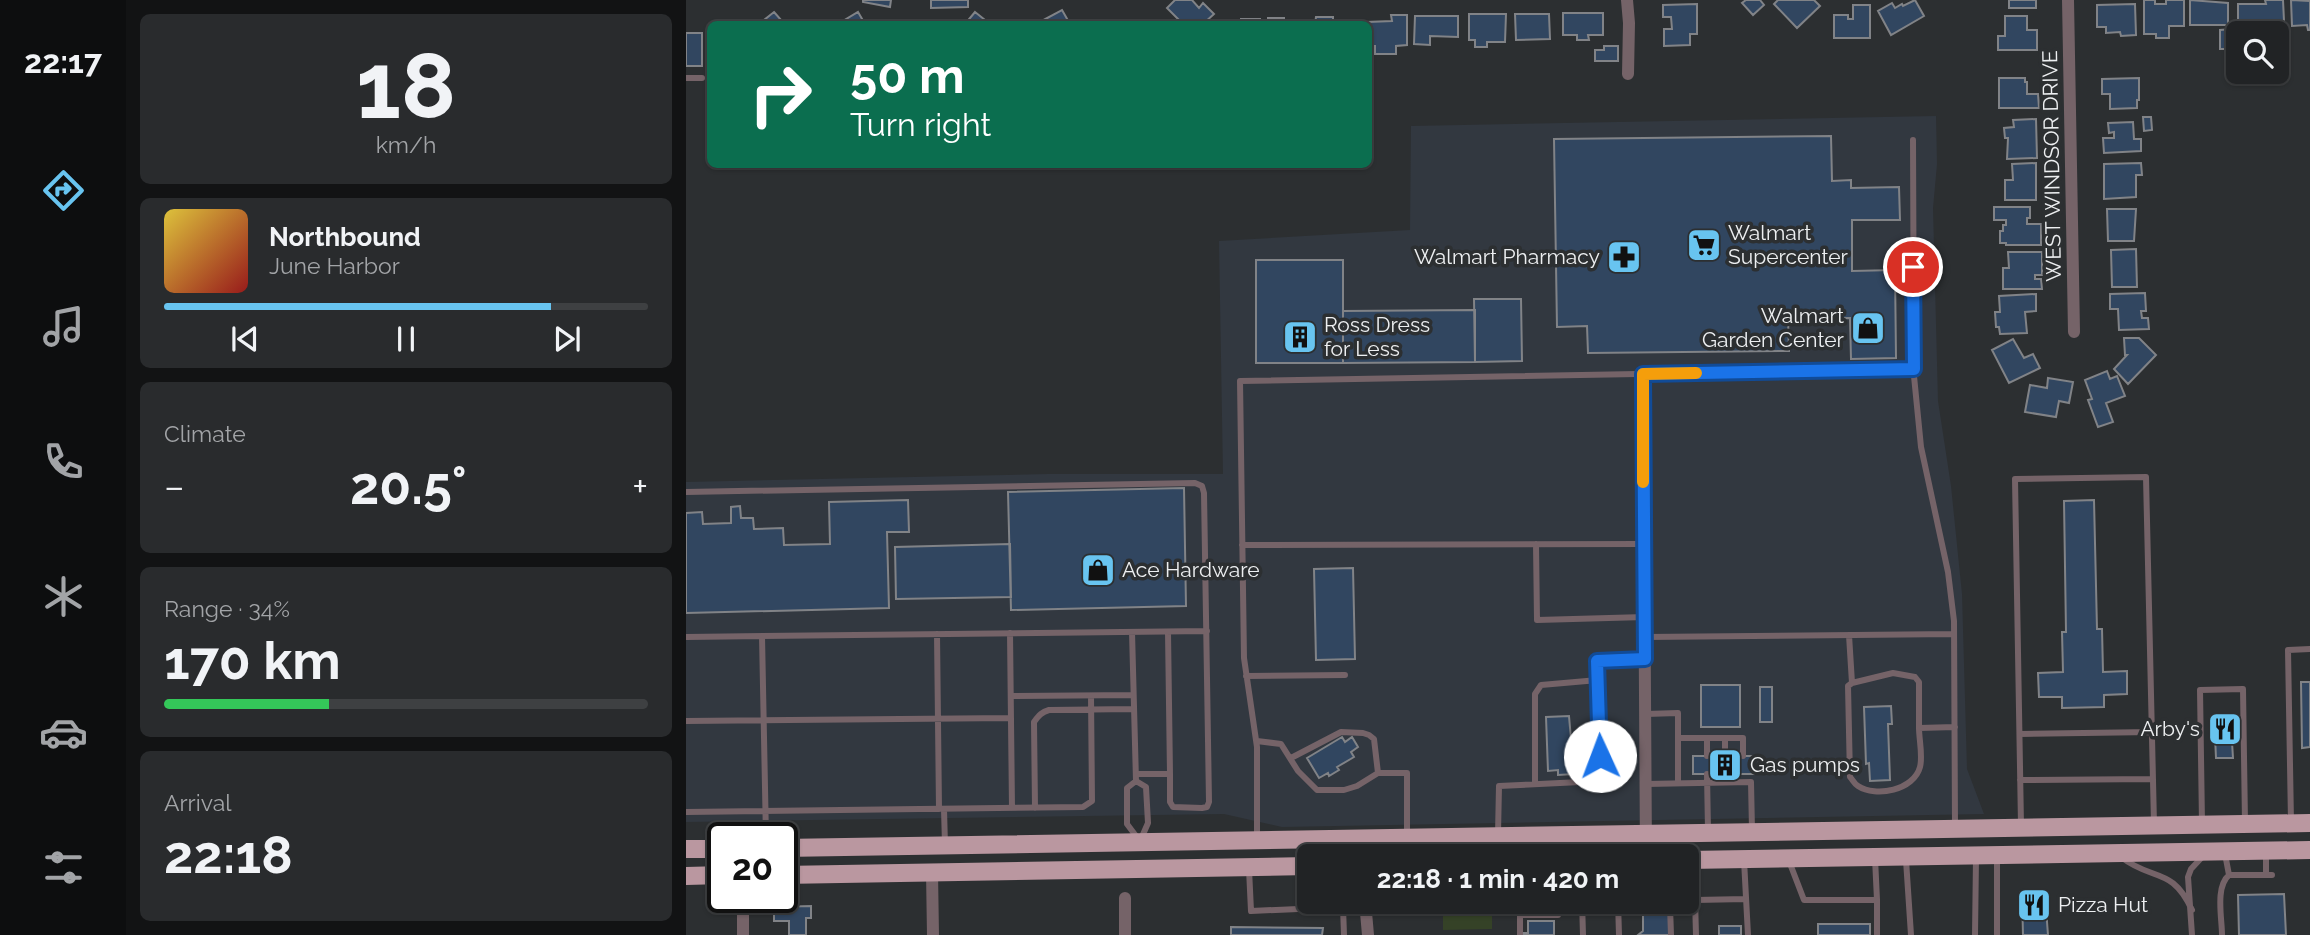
<!DOCTYPE html>
<meta charset="utf-8">
<style>
:root{--surface:#212325;--page:#292b2d;--text:#f1f3f6;--muted:#a2a4a7;--line:#3e4042;--accent:#68c4f0}
body{margin:0;font-family:Raleway,sans-serif;background:var(--page);color:var(--text);height:100vh;display:flex;flex-direction:column;font-size:26px;white-space:nowrap}
*{box-sizing:border-box;margin:0}
p{font-size:23px;color:var(--muted)}
.icon{flex:none;width:38px;height:38px;fill:none;stroke:currentColor;stroke-width:2;stroke-linecap:round;stroke-linejoin:round}
.map{position:relative;flex:1;overflow:hidden}
.side{display:flex;flex-direction:column;gap:14px;padding:14px;background:#121314;width:560px}
.side>*{flex:none}
.hud{position:absolute;left:21px;top:21px;width:665px;height:147px;border-radius:10px;box-shadow:0 2px 5px #0004,0 0 0 2px var(--line);background:#0b6e4f;color:#fff;overflow:hidden}
.buttons{position:absolute;left:1540px;top:21px;display:grid;gap:14px}
.buttons a{display:grid;place-items:center;width:63px;height:63px;border-radius:10px;background:var(--surface);box-shadow:0 2px 5px #0004,0 0 0 2px var(--line);font-size:35px}
.speed{position:absolute;left:21px;top:822px;display:flex;gap:14px;font-size:35px;font-weight:700;text-align:center}
.speed>*{display:grid;place-content:center;width:91px;height:91px;border-radius:50%;background:var(--surface);box-shadow:0 2px 5px #0004,0 0 0 2px var(--line);line-height:1}
.speed .limit{border:4px solid #111;border-radius:10px;background:#fff;color:#111}
.pin{position:absolute;display:grid;place-items:center;width:60px;height:60px;color:#fff;margin:-30px;border:4px solid #fff;border-radius:50%;box-shadow:0 2px 7px #0007}
.me{position:absolute;width:77px;margin:-38px;rotate:358deg;stroke-linejoin:round;filter:drop-shadow(0 0 5px #0008)}
.turn{display:flex;align-items:center;gap:24px;height:147px;padding:0 28px;font-size:32px}
.turn .icon{width:91px;height:91px;stroke-width:2.5}
.turn b{display:block;font-size:49px;line-height:60px}
.big{font-size:52px;font-weight:700;line-height:1.1}
.side .card{flex:1;display:flex;flex-direction:column;justify-content:center;gap:10px;min-width:0;padding:0 24px;border-radius:10px;background:var(--page)}
.side .dial{align-items:center;gap:0}
.dial b{font-size:91px;line-height:1}
.song{display:flex;align-items:center;gap:21px}
.cover{width:84px;height:84px;border-radius:10px;background:linear-gradient(135deg,hsl(50 70% 55%),hsl(0 70% 35%))}
.played{height:7px;border-radius:4px;background:linear-gradient(90deg,var(--accent) 80%,var(--line) 80%)}
.keys{display:flex;justify-content:space-around;direction:ltr}
.heat{display:flex;justify-content:space-between;align-items:center;font-size:38px;direction:ltr}
.charge{height:10px;border-radius:5px;background:linear-gradient(90deg,#34c759 34%,var(--line) 0)}
.trip{position:absolute;left:611px;top:844px;width:402px;height:70px;border-radius:10px;background:var(--surface);box-shadow:0 2px 5px #0004,0 0 0 2px var(--line);font-weight:700;line-height:70px;text-align:center}
main{display:flex;flex:1;min-height:0}
.menu{display:flex;flex-direction:column;width:126px;justify-content:space-around;align-items:center;background:#0d0e0f;color:var(--muted)}
.menu .icon{width:49px;height:49px}
.menu .selected{color:var(--accent)}
.menu b{font-size:32px;color:var(--text)}
.map>svg:first-child{display:block}
.built{fill:#323840}
.green{fill:#354227}
.building{fill:#314660;stroke:#818387;stroke-width:2}
.lines{fill:none;stroke-linecap:round;stroke-linejoin:round}
.lane{stroke:#756368;stroke-width:6}
.street{stroke:#756368;stroke-width:12}
.primary{stroke:#ba97a0;stroke-width:18}
.route-casing{stroke:#114b97;stroke-width:18}
.route{stroke:#1a73e8;stroke-width:12}
.slow{stroke:#f59e0b;stroke-width:12}
.labels{text-anchor:middle;stroke-width:7;stroke-linejoin:round;paint-order:stroke}
.street-label{font-size:21px;fill:#edeff1;stroke:#2c2f31}
.poi-label{font-size:21px;fill:#edeff1;stroke:#2c2f31;text-anchor:start}
</style>
<main>
<nav class="menu">
<b>22:17</b>
<svg class="icon selected" aria-label="directions" viewBox="0 0 24 24"><path d="M12 3l9 9-9 9-9-9zM9 14v-3h6M13 9l2 2-2 2"/></svg>
<svg class="icon" aria-label="music" viewBox="0 0 24 24"><path d="M9 18V5l10-2v13"/><circle cx="6" cy="18" r="3"/><circle cx="16" cy="16" r="3"/></svg>
<svg class="icon" aria-label="phone" viewBox="0 0 24 24"><path d="M5 4h4l2 5-3 2q2 4 5 5l2-3 5 2v4C11 20 4 13 5 4z"/></svg>
<svg class="icon" aria-label="climate" viewBox="0 0 24 24"><path d="M12 3v18M4 7l16 10M4 17L20 7"/></svg>
<svg class="icon" aria-label="car" viewBox="0 0 24 24"><path d="M5 17H2v-5l4-1 3-4h7l3 4 3 1v5h-3M9 17h6M6 11h13"/><circle cx="7" cy="17" r="2"/><circle cx="17" cy="17" r="2"/></svg>
<svg class="icon" aria-label="filters" viewBox="0 0 24 24"><path d="M4 7h16M4 17h16"/><circle cx="9" cy="7" r="2"/><circle cx="15" cy="17" r="2"/></svg>
</nav>
<section class="side">
<div class="card dial"><b>18</b><p>km/h</p></div>
<div class="card">
<div class="song"><i class="cover"></i><div><b>Northbound</b><p>June Harbor</p></div></div>
<div class="played"></div>
<div class="keys"><svg class="icon" aria-label="previous" viewBox="0 0 24 24"><path d="M18 5L8 12l10 7zM5 5v14"/></svg><svg class="icon" aria-label="pause" viewBox="0 0 24 24"><path d="M8 5v14M16 5v14"/></svg><svg class="icon" aria-label="next" viewBox="0 0 24 24"><path d="M6 5l10 7-10 7zM19 5v14"/></svg></div>
</div>
<div class="card"><p>Climate</p>
<div class="heat"><a>−</a><b class="big">20.5°</b><a>+</a></div>
</div>
<div class="card"><p>Range · 34%</p><b class="big">170 km</b><div class="charge"></div></div>
<div class="card"><p>Arrival</p><b class="big">22:18</b></div>
</section>
<div class="map">
<svg width="1624" height="935" viewBox="0 0 1624 935">
<rect width="100%" height="100%" fill="#2c2f31"/>
<!-- built -->
<path class="built" d="M1250 116 1251 164 1247 208 1252 401 1265 486 1276 594 1281 769 1298 814 596 827 538 814 0 822V482L363 474H537L533 241 724 230 725 126Z"/>
<!-- green -->
<path class="green" d="M783 901H800V914L806 916V929L757 930V913L783 911Z"/>
<!-- building -->
<path class="building" d="M177 0H205L204 7 177 2Z
M245 0H282V7L245 8Z
M489 0H506L513 8 517 3 528 14 517 24H497L481 8Z
M1060 0H1074L1078 5 1067 15 1056 3Z
M1092 0H1128L1134 6 1111 28 1088 4Z
M1229 0 1238 16 1205 35 1192 11 1206 3 1209 8 1216 4 1217 6Z
M1323 0H1350V8H1323Z
M1458 0H1469V4H1480V0H1498V26H1483V38H1470V34H1458Z
M1504 0 1542 3V25H1504Z
M1579 0H1597L1598 21H1582V29H1561V22H1552V4H1580Z
M1605 0 1624 1V30H1622L1621 25 1606 26Z
M1011 4V34H1004V45L978 46V29H986L985 17H977V5Z
M1449 4 1450 35 1435 36 1434 32 1420 33V27H1411V5Z
M1167 5H1184V38H1148V15H1162V19H1167Z
M376 10 384 24H350Z
M88 12 96 21 92 24H73Z
M172 12 179 24H152Z
M289 12 304 24H279Z
M877 13H917V35H902L903 40H891V35H877Z
M783 14H820L819 42H801V47H789V40H783Z
M829 14H863L864 39 830 40Z
M705 15H721V45L710 46V54H689V46H682L681 22 706 21Z
M729 16H772V37L744 36V45L728 44Z
M1319 16H1341V30H1351V50H1312V36H1319Z
M630 17H647V24H659H629Z
M582 18H598V23L622 24H582Z
M555 19H574V24H555Z
M1547 29 1548 49H1534V30Z
M0 33H16V66H0Z
M918 46H932V61H909V50H918Z
M1313 78H1339V82H1341V94H1352L1353 108H1313Z
M1453 78V100H1451V108L1424 109V94H1416V79Z
M1457 117H1465L1466 130 1458 131Z
M1350 119 1351 158 1321 159 1322 138H1319L1318 128 1328 127 1327 120Z
M1447 122 1448 139H1455V151L1418 153 1417 138H1428V132L1423 133 1422 123Z
M1145 136 1146 181 1165 180V188L1213 187 1214 220H1166V271L1209 270 1210 358 1165 359 1164 318 1102 319 1103 351 902 353 901 326 871 327 868 139Z
M1350 163V200H1319V180H1327L1326 164Z
M1455 163 1456 175H1450V197L1418 199V164Z
M1308 207H1344V218H1341V224H1355V245H1320V243H1314V231H1317V225H1320V220H1308Z
M1421 209H1450L1448 241H1422Z
M1450 249 1451 287H1426L1425 250Z
M1322 252H1356V275H1349V279H1355L1356 289H1317V268H1323Z
M570 260H657V363H570Z
M1459 293 1460 311H1455L1456 318H1462L1463 329 1433 330 1432 309H1424V294Z
M1350 294V311L1339 312 1341 333 1314 334 1313 327H1310L1309 312H1314L1313 296Z
M788 299H835L836 361 789 362Z
M789 310V362L657 363V311Z
M1438 338H1453L1470 355 1442 384 1428 369 1441 355H1439Z
M1327 339 1338 358 1347 354 1354 368 1323 383 1306 350Z
M1421 371 1424 379 1431 376 1439 396 1420 403 1427 422 1412 427 1402 400 1406 399 1399 380Z
M1362 378 1387 382 1383 403 1373 401 1370 417 1339 412 1344 385 1361 388Z
M498 488 500 606 325 610 322 492Z
M222 500 223 532H201L203 608 0 613V513L16 512 17 524 45 523V507L54 506 55 518H67L68 529 97 528 98 545 144 544 143 502Z
M1408 500 1411 629H1416L1417 672 1441 671V694L1418 695V707L1376 708V697H1353L1352 673 1377 672 1376 632H1380L1378 501Z
M324 544 325 597 210 599 209 547Z
M667 568 669 659 630 660 628 569Z
M1615 682H1624V747L1616 748Z
M1015 685H1054V727H1015Z
M1074 687H1086V722H1074Z
M1205 706 1206 724H1202L1204 780 1184 781 1183 763 1180 764 1178 707Z
M1528 715H1549L1550 742H1546L1547 758H1530Z
M883 716 888 774 872 775V770L862 771 860 717Z
M656 737 659 742 666 737 672 747 665 752 668 757 651 767 653 770 643 776 642 773 633 778 621 758Z
M1007 756H1072V774H1007Z
M1598 894 1600 935H1553L1552 895Z
M1336 895H1359L1362 935H1337Z
M125 906V918H120V935H103V921H88V907Z
M957 907H983V935H952L957 931Z
M842 921H868V935H836V933H842Z
M1132 924H1184V935H1132Z
M1033 926H1055V935H1033Z
M545 927 637 928 636 935H545Z"/>
<g class="lines">
<!-- lane -->
<path class="lane" d="M0 78H16
M1227 140 1228 376 1235 447 1262 572 1268 621 1269 827
M0 492 509 483 516 486 518 493 523 802 521 807 516 808 487 807 484 802V774H450
M850 544 851 620 959 617
M556 545 957 544
M446 632 450 781
M482 632 484 774
M324 633 326 808
M251 634 253 809
M1163 635 1166 683
M76 636 80 838
M0 637 521 631
M959 637 1268 634
M560 676 659 675
M325 696 447 695
M960 714 992 713V783
M0 721 325 718
M1233 728C1233 739 1237 756 1234 767 1228 790 1190 798 1172 786 1168 784 1167 780 1164 777L1162 686 1166 683 1207 673 1229 677 1233 682V728L1269 727
M1334 734 1466 732
M992 738H1057V756
M1021 738V756
M1039 738V756
M571 741 595 744 612 771 631 790H658L671 786 692 773H721V835
M605 758 655 732 677 733 683 735 688 739 692 773
M1021 774 1022 831
M1334 780 1467 779
M450 781 441 788V824L453 840
M450 781 460 787 462 823 455 839
M849 784V694L855 685 912 680
M960 784 1065 782 1066 830
M349 808 348 722C353 715 356 712 363 710L447 709
M258 809 259 845
M0 812 397 807 406 801 405 696
M1605 822 1602 650 1624 649
M1516 823 1514 690 1557 689 1559 823
M1335 825 1329 479 1460 477 1468 824
M812 834 813 786 915 781 911 661 959 659
M571 838V747L558 658 554 381 1228 369
M1580 852V875
M1537 855 1540 859 1543 875
M1311 856V935
M1435 857C1467 882 1486 866 1506 910
M1058 860 1062 935
M1220 860 1225 935
M1103 861 1118 900H1191L1189 858
M1008 862 1010 935
M563 869 565 911 680 906
M1009 900 1060 899
M834 901V915H872V901
M896 901 897 935
M932 901 933 935
M982 901 984 906 985 935
M657 907 658 935
M834 935V915
M1191 935V900
M1289 935 1290 858
M1506 935 1502 877 1505 869 1518 855
M1536 935C1536 918 1529 887 1543 875H1586"/>
<!-- street -->
<path class="street" d="M941 0 943 23 942 74
M1382 0 1388 332
M957 374 960 856
M246 872 247 935
M57 898V935
M439 898V935
M679 901 682 935"/>
<!-- primary -->
<path class="primary" d="M96 848 1624 823
M0 849H37
M1001 860 1624 850
M96 875 623 866
M0 876 37 875"/>
</g>
<g class="lines">
<!-- route casing -->
<g class="route-casing">
<path id="route" d="M914 756 911 661 959 659 957 374 1228 369 1227 267"/>
</g>
<!-- route -->
<use href="#route" class="route"/>
<!-- slow -->
<path class="slow" d="M957 482V374L1010 373"/>
</g>
<!-- icons -->
<defs>
<g id="supermarket-square" transform="scale(1.75)"><rect x="-9" y="-9" width="18" height="18" rx="4" fill="#68c4f0" stroke="#2c2f31"/><path d="M-6-5.5h2.5l.6 2H6L4.5 2H-2.5L-4.4-4H-6ZM-1.5 3.2a1.3 1.3 0 1 0 .1 0ZM3 3.2a1.3 1.3 0 1 0 .1 0Z" fill="#111"/></g>
<g id="pharmacy-square" transform="scale(1.75)"><rect x="-9" y="-9" width="18" height="18" rx="4" fill="#68c4f0" stroke="#2c2f31"/><path d="M-2-6h4v4h4v4h-4v4h-4v-4h-4v-4h4Z" fill="#111"/></g>
<g id="shop-square" transform="scale(1.75)"><rect x="-9" y="-9" width="18" height="18" rx="4" fill="#68c4f0" stroke="#2c2f31"/><path d="M-5-2.5h2.3a2.7 3.5 0 0 1 5.4 0H5L5.5 6h-11ZM-1.5-2.5h3a1.5 2.3 0 0 0-3 0Z" fill="#111"/></g>
<g id="building-square" transform="scale(1.75)"><rect x="-9" y="-9" width="18" height="18" rx="4" fill="#68c4f0" stroke="#2c2f31"/><path d="M-4-6H4V6H1V3H-1V6H-4ZM-2.5-4.3h1.7v1.8h-1.7ZM.8-4.3h1.7v1.8H.8ZM-2.5-1h1.7V.8h-1.7ZM.8-1h1.7V.8H.8Z" fill="#111"/></g>
<g id="restaurant-square" transform="scale(1.75)"><rect x="-9" y="-9" width="18" height="18" rx="4" fill="#68c4f0" stroke="#2c2f31"/><path d="M-5-6h1v4h1v-4h1v4h1v-4h1v5L-1.5 .5V6h-2V.5L-5-1ZM5-6V6H3V1.5H1.5Q1.5-4 5-6Z" fill="#111"/></g>
</defs>
<g fill-rule="evenodd">
<use href="#supermarket-square" x="1018" y="245"/>
<use href="#pharmacy-square" x="938" y="257"/>
<use href="#shop-square" x="1182" y="328"/>
<use href="#building-square" x="614" y="337"/>
<use href="#shop-square" x="412" y="570"/>
<use href="#restaurant-square" x="1539" y="729"/>
<use href="#building-square" x="1039" y="765"/>
<use href="#restaurant-square" x="1348" y="905"/>
</g>
<g class="labels">
<!-- street labels -->
<g class="street-label">
<text transform="translate(1366 166) rotate(-91)" y="7">WEST WINDSOR DRIVE</text>
</g>
<!-- poi labels -->
<g class="poi-label">
<text x="1042" y="240">Walmart<tspan x="1042" dy="24">Supercenter</tspan></text>
<text x="914" y="264" text-anchor="end">Walmart Pharmacy</text>
<text x="1158" y="323" text-anchor="end">Walmart<tspan x="1158" dy="24">Garden Center</tspan></text>
<text x="638" y="332">Ross Dress<tspan x="638" dy="24">for Less</tspan></text>
<text x="436" y="577">Ace Hardware</text>
<text x="1514" y="736" text-anchor="end">Arby's</text>
<text x="1064" y="772">Gas pumps</text>
<text x="1372" y="912">Pizza Hut</text>
</g>
</g>
</svg>
<div class="buttons">
<a><svg class="icon" aria-label="search" viewBox="0 0 24 24"><circle cx="10" cy="10" r="6"/><path d="M15 15l6 6"/></svg></a>
</div>
<div class="speed"><div class="limit">20</div></div>
<div class="pin" style="left:1227px;top:267px;background:#d93025"><svg class="icon" aria-label="arrive" viewBox="0 0 24 24"><path d="M6 21V4h12l-3 4 3 4H6"/></svg></div>
<svg class="me" style="left:914px;top:756px" viewBox="-20 -20 40 40"><circle r="19" fill="#fff"/><path d="M0-13L10 11 0 6-10 11z" fill="#1a73e8"/></svg>
<div class="trip">22:18 · 1 min · 420 m</div>
<div class="hud">
<div class="turn"><svg class="icon" aria-label="right" viewBox="0 0 24 24"><path d="M7 20v-9h11M14 6l5 5-5 5"/></svg><div><b>50 m</b>Turn right</div></div>
</div>
</div>
</main>
